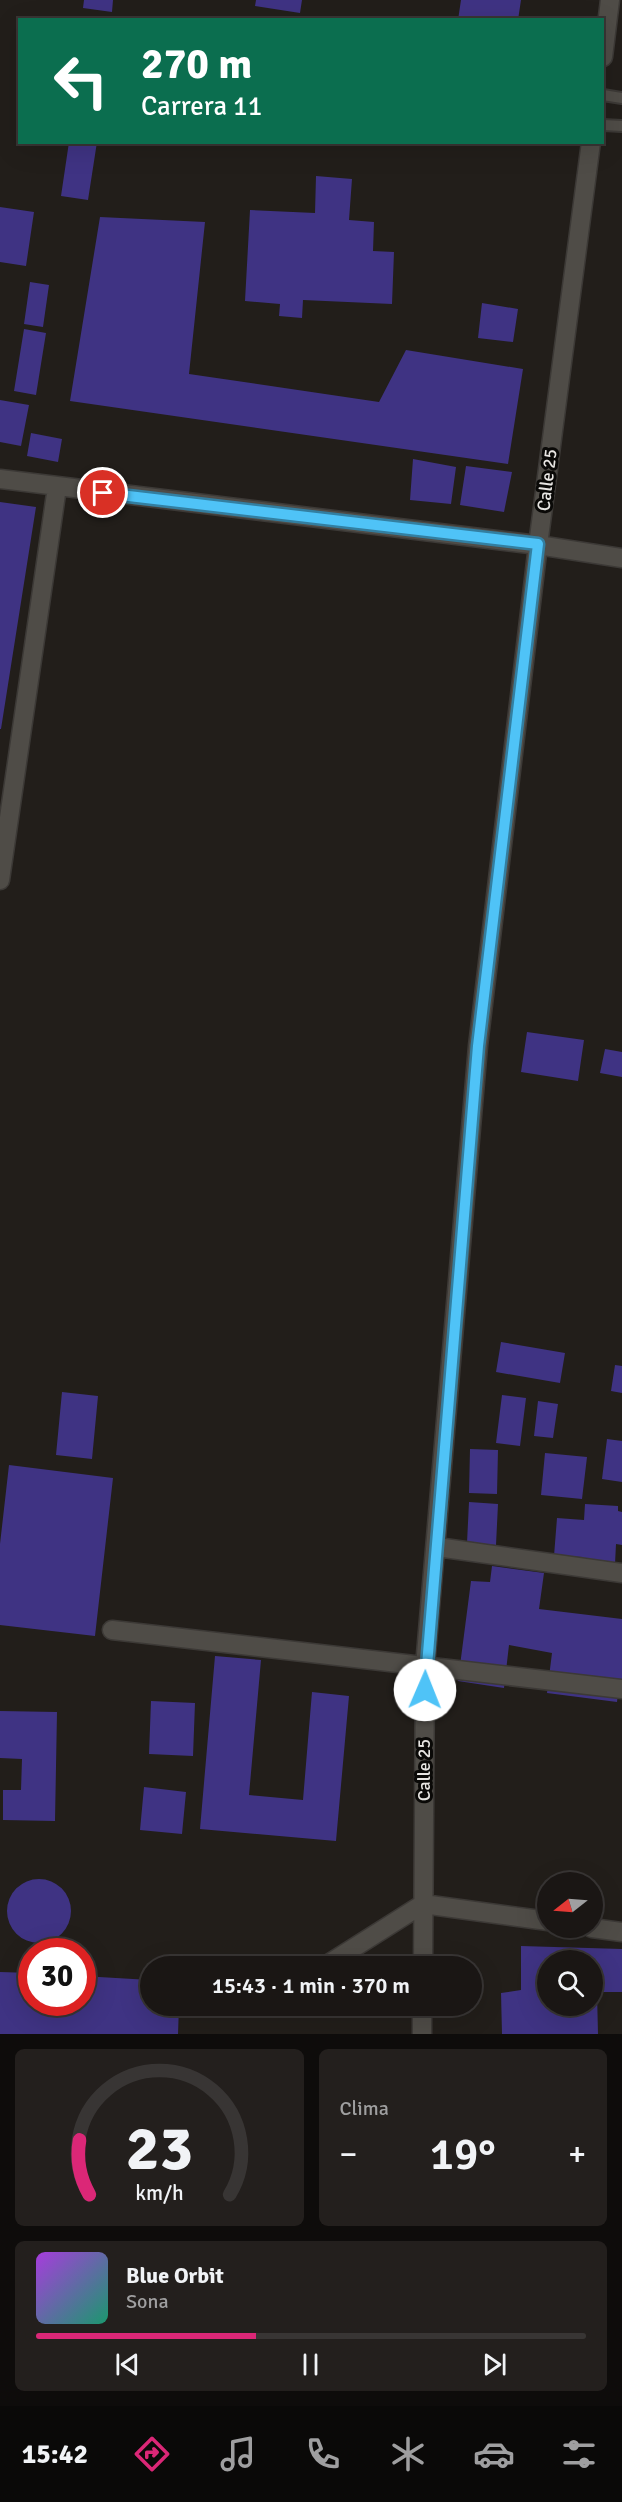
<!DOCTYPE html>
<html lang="es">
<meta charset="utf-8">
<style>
:root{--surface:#1a1614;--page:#231f1d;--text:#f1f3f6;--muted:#9f9fa0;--line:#383534;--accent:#db2777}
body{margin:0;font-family:Signika,sans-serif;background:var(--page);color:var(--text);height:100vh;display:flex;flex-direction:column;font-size:22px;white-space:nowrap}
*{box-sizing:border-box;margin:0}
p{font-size:20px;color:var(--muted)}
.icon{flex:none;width:33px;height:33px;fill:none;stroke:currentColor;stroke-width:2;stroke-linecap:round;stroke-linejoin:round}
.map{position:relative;height:2034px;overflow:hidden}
.side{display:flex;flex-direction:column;gap:15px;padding:15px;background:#0e0c0b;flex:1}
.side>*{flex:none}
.banner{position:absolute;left:18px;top:18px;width:586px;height:126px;border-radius:0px;box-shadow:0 6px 24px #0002,0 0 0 2px var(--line);background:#0b6e4f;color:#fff;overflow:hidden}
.needle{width:39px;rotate:253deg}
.fabs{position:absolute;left:537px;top:1872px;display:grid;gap:12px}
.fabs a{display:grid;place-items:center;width:66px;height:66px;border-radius:50%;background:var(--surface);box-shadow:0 6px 24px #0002,0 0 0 2px var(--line);font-size:30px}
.speed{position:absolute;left:18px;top:1938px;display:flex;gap:12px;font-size:30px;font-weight:700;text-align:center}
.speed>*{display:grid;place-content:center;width:78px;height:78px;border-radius:50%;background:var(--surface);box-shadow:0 6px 24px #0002,0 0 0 2px var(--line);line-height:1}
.speed .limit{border:9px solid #d22;background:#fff;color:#111}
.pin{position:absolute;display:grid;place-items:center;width:51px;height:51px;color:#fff;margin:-26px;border:3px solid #fff;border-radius:50%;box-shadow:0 2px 6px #0007}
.me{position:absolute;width:66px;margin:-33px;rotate:1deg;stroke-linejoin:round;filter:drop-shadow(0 0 4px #0008)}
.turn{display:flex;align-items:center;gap:21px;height:126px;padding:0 24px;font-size:27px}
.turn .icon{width:78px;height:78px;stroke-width:2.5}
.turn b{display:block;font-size:42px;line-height:51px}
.big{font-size:45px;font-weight:600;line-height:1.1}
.side .widget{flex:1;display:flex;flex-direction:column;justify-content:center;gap:9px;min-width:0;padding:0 21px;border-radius:9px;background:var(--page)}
.side .dial{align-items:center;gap:0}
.dial svg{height:156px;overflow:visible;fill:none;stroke:var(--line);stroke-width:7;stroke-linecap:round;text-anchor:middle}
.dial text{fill:var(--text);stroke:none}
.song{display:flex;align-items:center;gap:18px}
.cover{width:72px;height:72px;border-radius:9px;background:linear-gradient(135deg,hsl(280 70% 55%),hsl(160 70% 35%))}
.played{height:6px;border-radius:3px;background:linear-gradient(90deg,var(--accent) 40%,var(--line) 40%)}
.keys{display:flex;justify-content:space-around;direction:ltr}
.heat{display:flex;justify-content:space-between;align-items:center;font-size:33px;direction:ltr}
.side .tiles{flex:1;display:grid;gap:15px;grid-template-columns:1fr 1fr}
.widget:last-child{grid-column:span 2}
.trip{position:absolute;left:140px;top:1956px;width:342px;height:60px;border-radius:30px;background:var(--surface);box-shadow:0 6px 24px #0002,0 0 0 2px var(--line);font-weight:600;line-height:60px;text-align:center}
.menu{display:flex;height:96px;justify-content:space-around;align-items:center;background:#0a0908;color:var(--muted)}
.menu .icon{width:42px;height:42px}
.menu .on{color:var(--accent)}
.menu b{font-size:27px;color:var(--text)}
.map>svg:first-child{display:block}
.building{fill:#3f3383;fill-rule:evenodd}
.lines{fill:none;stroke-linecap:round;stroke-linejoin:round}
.lane-casing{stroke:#3c3936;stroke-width:14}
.street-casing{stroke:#3c3936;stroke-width:21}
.lane{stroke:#4f4c47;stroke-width:10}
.street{stroke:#4f4c47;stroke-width:18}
.route-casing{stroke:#337fa1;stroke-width:15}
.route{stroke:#4fc3f7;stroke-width:10}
.labels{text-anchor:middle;stroke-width:6;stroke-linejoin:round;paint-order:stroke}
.street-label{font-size:18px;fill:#e8e6e3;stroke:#0a0907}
</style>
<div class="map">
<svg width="622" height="2034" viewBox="0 0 622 2034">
<rect width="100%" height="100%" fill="#221e1a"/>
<!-- building -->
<path class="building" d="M84 0H113L112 12 83 8Z
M256 0H302L300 13 255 6Z
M461 0H521L518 20H458Z
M69 142H97L88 200 61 196Z
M316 176 352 179 349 220 374 222 373 251 394 252 392 304 303 300 302 318 279 316 280 304 245 301 250 210 315 213Z
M0 207 34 212 26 266 0 262Z
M100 217 205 222 189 374 379 402 406 350 523 369 508 464 70 401Z
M30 282 49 285 43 327 24 324Z
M482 303 518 309 513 342 478 338Z
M24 329 46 333 36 395 14 391Z
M0 400 29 405 21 446 0 442Z
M31 433 62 439 58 462 27 456Z
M413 459 456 467 451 504 410 500Z
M466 466 512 472 504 512 460 505Z
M0 502 36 507 1 729H0Z
M527 1032 584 1040 578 1081 521 1072Z
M605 1049 622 1052V1077L600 1073Z
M501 1342 565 1353 560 1383 496 1372Z
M615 1365 622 1366V1393L611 1391Z
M62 1392 98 1396 92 1459 56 1455Z
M502 1395 526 1398 520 1446 496 1443Z
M538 1401 558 1404 553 1438 534 1436Z
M607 1439 622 1441V1482L602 1479Z
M470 1449 498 1450 497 1494 469 1493Z
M545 1453 587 1457 582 1499 541 1495Z
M9 1465 113 1478 95 1636 0 1625V1544Z
M469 1502 498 1504 496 1545 467 1543Z
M585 1504 618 1506V1511L622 1512V1545L616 1544 615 1564 582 1562V1557L554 1556 557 1518 584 1520Z
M492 1566 544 1573 539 1609 622 1619V1683H619L617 1702 547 1693 552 1653 509 1645 504 1688 458 1681 471 1581 490 1582Z
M215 1656 261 1660 249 1795 303 1800 312 1692 349 1696 336 1841 200 1829Z
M151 1701 195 1703 193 1756 149 1754Z
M0 1711 57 1712 55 1821 3 1820V1790H21L22 1759 0 1758Z
M144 1787 186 1792 182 1834 140 1830Z
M7 1911a32 32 0 1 1 64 0a32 32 0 1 1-64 0Z
M521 1946 622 1949V1992H597L598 2034H502L501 1993 521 1990ZM548 1960H592V2006H548Z
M0 1972 32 1973V2002H82V1976L150 1980V2006H179L178 2034H0Z"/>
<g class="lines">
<!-- lane casing -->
<g class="lane-casing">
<path id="lane" d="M603 95 622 98
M603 125 622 126"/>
</g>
<!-- street casing -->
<g class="street-casing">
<path id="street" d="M603 57 610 0
M0 479 538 545 622 558
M0 880 57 487
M437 1547 622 1573
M112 1630 622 1689
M592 1928 622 1932
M325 1966 423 1904 548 1921
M423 1966 425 1666 478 1046 538 545 591 142
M422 2034V2006"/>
</g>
<!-- lane -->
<use href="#lane" class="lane"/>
<!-- street -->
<use href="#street" class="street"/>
</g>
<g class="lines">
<!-- route casing -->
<g class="route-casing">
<path id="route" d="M103 493 538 544 478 1046 425 1690"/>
</g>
<!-- route -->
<use href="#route" class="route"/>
</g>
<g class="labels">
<!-- street labels -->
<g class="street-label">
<text transform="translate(547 480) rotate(-83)" y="6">Calle 25</text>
<text transform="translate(424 1770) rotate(-90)" y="6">Calle 25</text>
</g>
</g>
</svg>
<div class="fabs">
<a><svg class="needle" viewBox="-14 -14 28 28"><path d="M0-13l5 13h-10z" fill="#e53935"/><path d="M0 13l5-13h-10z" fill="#9f9fa0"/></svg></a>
<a><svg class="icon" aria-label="search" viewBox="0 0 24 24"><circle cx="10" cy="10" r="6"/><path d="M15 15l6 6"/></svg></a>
</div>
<div class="speed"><div class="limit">30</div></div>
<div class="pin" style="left:103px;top:493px;background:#d93025"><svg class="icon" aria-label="arrive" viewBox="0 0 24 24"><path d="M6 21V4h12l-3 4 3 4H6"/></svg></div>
<svg class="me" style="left:425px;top:1690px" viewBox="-20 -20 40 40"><circle r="19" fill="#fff"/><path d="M0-13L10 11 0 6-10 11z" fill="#4fc3f7"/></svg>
<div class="trip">15:43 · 1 min · 370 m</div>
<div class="banner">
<div class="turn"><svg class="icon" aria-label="left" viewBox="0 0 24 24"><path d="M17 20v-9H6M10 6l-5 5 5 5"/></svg><div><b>270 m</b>Carrera 11</div></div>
</div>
</div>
<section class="side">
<div class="tiles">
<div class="widget dial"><svg viewBox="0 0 100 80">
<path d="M14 69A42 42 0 1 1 86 69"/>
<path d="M14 69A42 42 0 0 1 9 41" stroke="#db2777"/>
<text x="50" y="56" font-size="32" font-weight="700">23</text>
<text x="50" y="72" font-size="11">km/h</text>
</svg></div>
<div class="widget"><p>Clima</p>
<div class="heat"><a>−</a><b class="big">19°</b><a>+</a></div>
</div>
<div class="widget">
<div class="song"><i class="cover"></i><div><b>Blue Orbit</b><p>Sona</p></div></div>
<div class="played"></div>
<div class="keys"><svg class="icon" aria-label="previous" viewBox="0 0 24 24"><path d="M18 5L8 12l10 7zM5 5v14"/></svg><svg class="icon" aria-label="pause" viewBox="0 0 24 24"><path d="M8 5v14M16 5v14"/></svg><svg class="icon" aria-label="next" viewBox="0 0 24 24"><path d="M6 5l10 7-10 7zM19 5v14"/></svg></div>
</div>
</div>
</section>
<nav class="menu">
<b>15:42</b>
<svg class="icon on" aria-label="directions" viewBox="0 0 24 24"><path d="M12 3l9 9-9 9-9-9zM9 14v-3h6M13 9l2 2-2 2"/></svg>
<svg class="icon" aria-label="music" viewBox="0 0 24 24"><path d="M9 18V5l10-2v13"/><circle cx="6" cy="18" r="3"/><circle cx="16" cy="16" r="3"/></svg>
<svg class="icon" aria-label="phone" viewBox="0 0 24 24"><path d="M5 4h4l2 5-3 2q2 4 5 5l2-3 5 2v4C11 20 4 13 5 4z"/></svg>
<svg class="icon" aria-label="climate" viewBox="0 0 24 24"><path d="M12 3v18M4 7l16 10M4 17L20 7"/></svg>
<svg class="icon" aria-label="car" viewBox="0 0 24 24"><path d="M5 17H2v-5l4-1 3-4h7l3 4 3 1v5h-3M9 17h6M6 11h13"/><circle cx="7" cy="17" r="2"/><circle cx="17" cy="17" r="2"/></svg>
<svg class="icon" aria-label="filters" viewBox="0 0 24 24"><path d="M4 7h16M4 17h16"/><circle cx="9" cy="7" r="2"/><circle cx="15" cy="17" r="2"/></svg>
</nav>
